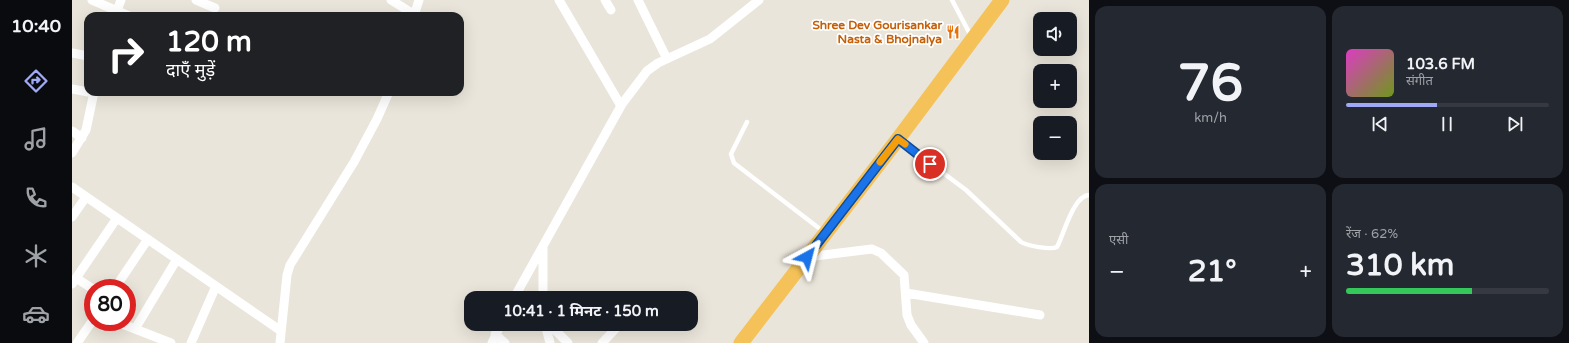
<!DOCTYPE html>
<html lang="hi">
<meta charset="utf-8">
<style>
:root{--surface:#171b24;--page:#242831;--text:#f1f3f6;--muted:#9ea1a6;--line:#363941;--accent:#a0a9f6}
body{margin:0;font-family:"Varela Round","Noto Sans Devanagari",sans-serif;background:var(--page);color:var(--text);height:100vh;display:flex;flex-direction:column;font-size:15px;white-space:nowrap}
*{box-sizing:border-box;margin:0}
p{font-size:13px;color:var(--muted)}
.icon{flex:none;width:22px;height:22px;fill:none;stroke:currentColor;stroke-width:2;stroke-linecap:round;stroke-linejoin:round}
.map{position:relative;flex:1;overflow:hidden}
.details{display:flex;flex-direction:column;gap:6px;padding:6px;background:#0d0f14;width:480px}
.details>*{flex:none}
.guide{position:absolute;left:12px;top:12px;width:380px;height:84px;border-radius:12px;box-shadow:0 4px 16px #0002;background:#202124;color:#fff;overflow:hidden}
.tools{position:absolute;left:961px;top:12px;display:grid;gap:8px}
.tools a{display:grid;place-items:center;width:44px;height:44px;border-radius:8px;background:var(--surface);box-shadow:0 4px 16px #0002;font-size:20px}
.speed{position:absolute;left:12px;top:279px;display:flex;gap:8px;font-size:20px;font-weight:700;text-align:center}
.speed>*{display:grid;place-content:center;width:52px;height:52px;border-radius:50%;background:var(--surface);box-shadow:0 4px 16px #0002;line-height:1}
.speed .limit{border:6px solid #d22;background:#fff;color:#111}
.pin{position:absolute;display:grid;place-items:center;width:34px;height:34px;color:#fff;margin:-17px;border:2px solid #fff;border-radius:50%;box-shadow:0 1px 4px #0007}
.me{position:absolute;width:44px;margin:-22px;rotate:38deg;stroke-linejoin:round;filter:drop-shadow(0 0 3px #0008)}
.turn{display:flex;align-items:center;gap:14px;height:84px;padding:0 16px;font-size:18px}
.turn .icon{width:52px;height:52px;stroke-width:2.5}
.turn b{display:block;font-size:28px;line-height:34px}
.big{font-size:30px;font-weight:700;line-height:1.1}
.details .card{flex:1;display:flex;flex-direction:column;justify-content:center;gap:6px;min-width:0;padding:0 14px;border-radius:12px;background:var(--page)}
.details .dial{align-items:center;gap:0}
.dial b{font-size:52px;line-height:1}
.song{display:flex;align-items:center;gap:12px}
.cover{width:48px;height:48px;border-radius:6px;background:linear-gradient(135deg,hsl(310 70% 55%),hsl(80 70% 35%))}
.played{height:4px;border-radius:2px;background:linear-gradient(90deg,var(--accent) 45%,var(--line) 45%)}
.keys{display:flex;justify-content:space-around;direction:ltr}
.heat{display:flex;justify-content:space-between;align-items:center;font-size:22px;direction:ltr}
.charge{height:6px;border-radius:3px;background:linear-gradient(90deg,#34c759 62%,var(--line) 0)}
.details .tiles{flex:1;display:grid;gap:6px;grid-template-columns:repeat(2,1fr)}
.trip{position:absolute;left:392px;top:291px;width:234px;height:40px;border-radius:12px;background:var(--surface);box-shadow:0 4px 16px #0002;font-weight:700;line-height:40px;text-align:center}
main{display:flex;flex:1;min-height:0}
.tabs{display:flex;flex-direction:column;width:72px;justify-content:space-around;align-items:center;background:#090b0e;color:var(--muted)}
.tabs .icon{width:28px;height:28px}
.tabs .on{color:var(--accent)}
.tabs b{font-size:18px;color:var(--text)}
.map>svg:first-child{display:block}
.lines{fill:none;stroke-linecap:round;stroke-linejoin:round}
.service{stroke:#fff;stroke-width:4.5}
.minor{stroke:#fff;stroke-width:9}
.trunk{stroke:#f4c258;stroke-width:15}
.route-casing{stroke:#114b97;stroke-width:10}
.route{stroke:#1a73e8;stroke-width:7}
.slow{stroke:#f59e0b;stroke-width:7}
.labels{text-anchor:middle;stroke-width:3.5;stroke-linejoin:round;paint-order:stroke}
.food-label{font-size:12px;font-weight:bold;fill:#c56008;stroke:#fff;text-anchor:end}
</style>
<main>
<nav class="tabs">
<b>10:40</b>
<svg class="icon on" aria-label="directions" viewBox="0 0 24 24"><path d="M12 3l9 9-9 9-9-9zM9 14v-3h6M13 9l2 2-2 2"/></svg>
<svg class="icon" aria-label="music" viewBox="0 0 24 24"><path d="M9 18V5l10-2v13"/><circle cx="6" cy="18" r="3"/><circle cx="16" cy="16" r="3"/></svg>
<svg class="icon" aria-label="phone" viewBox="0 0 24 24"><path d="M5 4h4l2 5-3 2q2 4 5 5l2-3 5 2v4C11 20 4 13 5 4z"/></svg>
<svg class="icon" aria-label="climate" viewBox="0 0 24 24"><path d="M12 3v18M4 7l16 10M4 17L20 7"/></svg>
<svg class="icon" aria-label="car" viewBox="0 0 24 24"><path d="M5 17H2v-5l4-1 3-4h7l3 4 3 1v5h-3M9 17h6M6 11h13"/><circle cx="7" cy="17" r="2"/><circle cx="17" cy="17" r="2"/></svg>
</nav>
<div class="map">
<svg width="1017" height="343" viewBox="0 0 1017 343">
<rect width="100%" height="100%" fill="#eae5da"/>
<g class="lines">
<!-- service -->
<path class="service" d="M880 0 899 36
M675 122 659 154 662 163 752 232
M827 140 894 190 949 242C955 246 979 250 985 247 992 234 1001 196 1017 195"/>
<!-- minor -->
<path class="minor" d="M20 0 57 16
M124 0 143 8
M319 0 343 15
M487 0 549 106
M533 0 539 10
M566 0 595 59
M43 16 49 0
M342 16 347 0
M0 53 16 56
M0 89 16 92
M0 131 10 138
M0 153 14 130 22 92
M0 187 209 331
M0 217 14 197
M471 246V298
M735 257 800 249 809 253 832 275 835 315 839 325 852 343
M4 278 21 289
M0 284 45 218
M43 288 76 239
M834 293 968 315
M442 298 550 104 575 71 586 63 638 39 687 0
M45 322 99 343
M473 324 478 343
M477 324 496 343
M63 329 105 259
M423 334 433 343
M5 343 21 320
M119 343 144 286
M208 343 215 275 218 265 282 162 305 119 317 92
M420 343 429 324
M530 343 548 324"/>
<!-- trunk -->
<path class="trunk" d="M669 343 826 139 930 0"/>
</g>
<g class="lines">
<!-- route casing -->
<g class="route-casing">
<path id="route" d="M735 257 826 139 858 164"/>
</g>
<!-- route -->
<use href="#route" class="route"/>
<!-- slow -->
<path class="slow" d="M808 162 826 139 833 144"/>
</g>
<!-- icons -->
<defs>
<g id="restaurant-bare" transform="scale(1.08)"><path d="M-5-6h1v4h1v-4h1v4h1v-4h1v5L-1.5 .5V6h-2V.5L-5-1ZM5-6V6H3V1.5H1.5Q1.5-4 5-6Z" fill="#e8710a" stroke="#fff" stroke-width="2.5" paint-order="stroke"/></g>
</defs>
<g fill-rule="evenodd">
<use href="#restaurant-bare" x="881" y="32"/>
</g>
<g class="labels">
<!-- food labels -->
<g class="food-label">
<text x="870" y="29">Shree Dev Gourisankar<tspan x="870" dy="14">Nasta &amp; Bhojnalya</tspan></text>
</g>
</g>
</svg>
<div class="tools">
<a><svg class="icon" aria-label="sound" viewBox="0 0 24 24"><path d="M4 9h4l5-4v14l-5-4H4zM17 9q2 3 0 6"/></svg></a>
<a>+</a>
<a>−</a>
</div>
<div class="speed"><div class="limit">80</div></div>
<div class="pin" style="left:858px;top:164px;background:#d93025"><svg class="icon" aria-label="arrive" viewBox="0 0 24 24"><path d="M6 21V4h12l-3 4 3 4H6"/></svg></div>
<svg class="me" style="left:735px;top:257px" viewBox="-20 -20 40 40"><path d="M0-17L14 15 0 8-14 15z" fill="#1a73e8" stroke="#fff" stroke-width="4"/></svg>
<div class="trip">10:41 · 1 मिनट · 150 m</div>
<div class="guide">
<div class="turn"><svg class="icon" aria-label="right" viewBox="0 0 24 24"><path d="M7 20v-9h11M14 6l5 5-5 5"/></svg><div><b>120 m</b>दाएँ मुड़ें</div></div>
</div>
</div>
<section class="details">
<div class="tiles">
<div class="card dial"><b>76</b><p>km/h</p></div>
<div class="card">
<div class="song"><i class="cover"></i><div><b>103.6 FM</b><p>संगीत</p></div></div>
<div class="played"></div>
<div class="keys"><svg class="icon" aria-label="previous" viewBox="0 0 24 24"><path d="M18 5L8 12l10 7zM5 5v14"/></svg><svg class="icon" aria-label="pause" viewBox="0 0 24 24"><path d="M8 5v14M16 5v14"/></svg><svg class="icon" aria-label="next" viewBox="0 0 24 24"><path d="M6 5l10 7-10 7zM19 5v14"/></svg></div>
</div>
<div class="card"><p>एसी</p>
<div class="heat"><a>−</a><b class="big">21°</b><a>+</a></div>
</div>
<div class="card"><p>रेंज · 62%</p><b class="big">310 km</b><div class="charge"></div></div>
</div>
</section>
</main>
